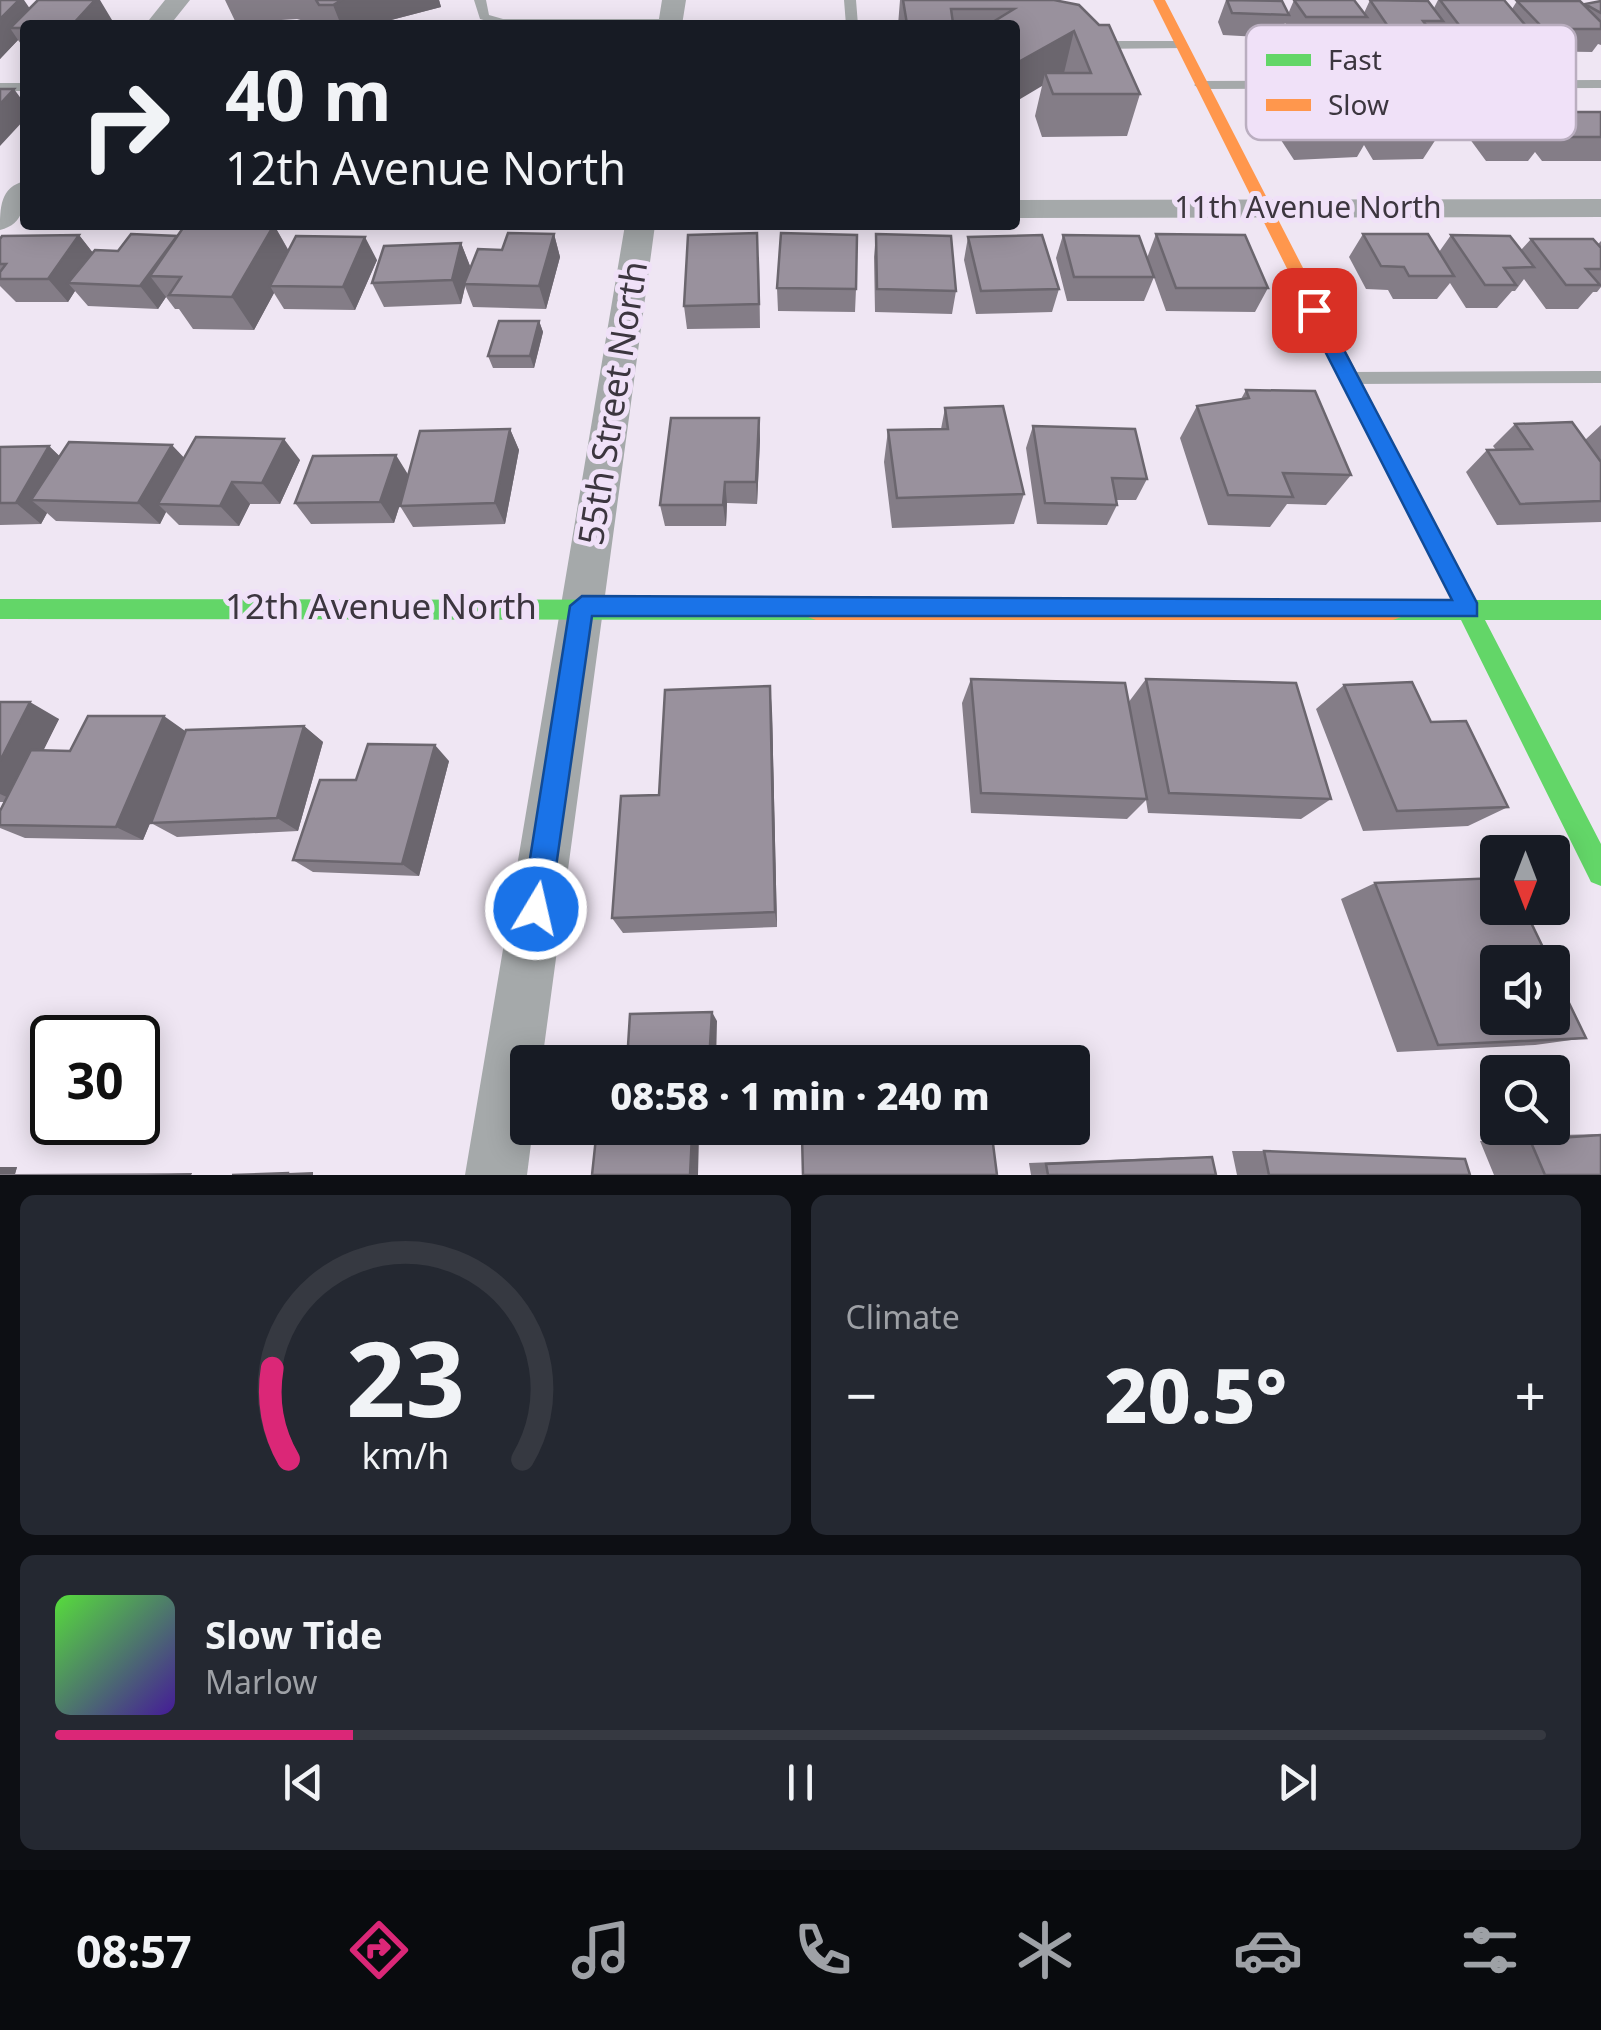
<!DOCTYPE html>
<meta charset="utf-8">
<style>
:root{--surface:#171b24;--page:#242831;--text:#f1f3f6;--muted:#9ea1a6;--line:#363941;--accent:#db2777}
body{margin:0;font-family:"Noto Sans",sans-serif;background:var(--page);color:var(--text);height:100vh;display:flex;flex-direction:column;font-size:38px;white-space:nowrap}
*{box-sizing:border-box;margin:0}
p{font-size:32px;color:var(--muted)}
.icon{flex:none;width:55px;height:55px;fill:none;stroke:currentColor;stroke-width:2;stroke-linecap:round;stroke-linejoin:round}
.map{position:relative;height:1175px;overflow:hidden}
.drawer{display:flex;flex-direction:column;gap:20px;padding:20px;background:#0d0f14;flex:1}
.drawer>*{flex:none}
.banner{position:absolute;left:20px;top:20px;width:1000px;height:210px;border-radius:10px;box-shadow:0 5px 25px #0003;background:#171b24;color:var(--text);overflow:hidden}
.needle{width:65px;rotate:180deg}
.fabs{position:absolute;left:1480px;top:835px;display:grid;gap:20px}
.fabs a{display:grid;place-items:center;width:90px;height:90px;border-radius:10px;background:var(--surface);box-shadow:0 5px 25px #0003;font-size:50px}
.speed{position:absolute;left:30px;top:1015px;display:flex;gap:20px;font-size:50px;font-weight:700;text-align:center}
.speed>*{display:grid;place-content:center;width:130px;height:130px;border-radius:50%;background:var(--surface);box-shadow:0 5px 25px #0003;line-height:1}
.speed .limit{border:5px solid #111;border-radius:15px;background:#fff;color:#111}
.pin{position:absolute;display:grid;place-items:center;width:85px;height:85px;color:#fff;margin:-42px;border-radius:20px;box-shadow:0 5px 15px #0006}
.me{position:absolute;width:110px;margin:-55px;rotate:9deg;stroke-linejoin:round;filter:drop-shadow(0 0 8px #0008)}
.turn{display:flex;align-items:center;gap:35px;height:210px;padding:0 40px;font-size:45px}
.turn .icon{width:130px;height:130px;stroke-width:2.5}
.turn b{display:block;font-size:70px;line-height:85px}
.big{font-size:75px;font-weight:800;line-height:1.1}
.drawer .widget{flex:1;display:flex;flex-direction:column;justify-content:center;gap:15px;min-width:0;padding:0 35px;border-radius:15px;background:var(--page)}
.drawer .dial{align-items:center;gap:0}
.dial svg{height:260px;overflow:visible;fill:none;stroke:var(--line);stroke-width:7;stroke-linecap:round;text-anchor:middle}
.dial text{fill:var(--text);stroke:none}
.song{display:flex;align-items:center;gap:30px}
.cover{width:120px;height:120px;border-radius:15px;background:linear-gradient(135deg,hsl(110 70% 55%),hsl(260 70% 35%))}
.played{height:10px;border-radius:5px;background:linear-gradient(90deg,var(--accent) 20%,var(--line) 20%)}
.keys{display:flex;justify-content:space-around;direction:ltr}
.heat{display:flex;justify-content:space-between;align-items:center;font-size:55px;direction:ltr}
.drawer .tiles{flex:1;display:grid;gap:20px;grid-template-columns:1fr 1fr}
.widget:last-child{grid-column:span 2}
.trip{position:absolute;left:510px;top:1045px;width:580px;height:100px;border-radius:10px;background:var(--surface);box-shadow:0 5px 25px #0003;font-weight:800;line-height:100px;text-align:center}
.tab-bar{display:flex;height:160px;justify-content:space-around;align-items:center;background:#090b0e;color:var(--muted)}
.tab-bar .icon{width:70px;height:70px}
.tab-bar .on{color:var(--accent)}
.tab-bar b{font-size:45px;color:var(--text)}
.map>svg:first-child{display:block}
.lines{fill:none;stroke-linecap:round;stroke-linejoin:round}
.lane{fill:#a5a9aa;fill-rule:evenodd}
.street{fill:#a5a9aa;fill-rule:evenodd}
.fast{fill:#63d668;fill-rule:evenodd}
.slow{fill:#ff974d;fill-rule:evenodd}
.wall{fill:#847d87}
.shaded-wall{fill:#6b666e}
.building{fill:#99919d;stroke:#6b666e;stroke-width:2.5}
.route{fill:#1a73e8;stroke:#114b97;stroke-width:2.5}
.labels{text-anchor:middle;stroke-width:10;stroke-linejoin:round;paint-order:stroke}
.far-street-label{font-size:30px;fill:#3c363f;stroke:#f0e1f8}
.street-label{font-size:35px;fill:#3c363f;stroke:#f0e1f8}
.key{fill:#f0e1f8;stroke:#baaec0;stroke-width:2.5}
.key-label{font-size:28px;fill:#3c363f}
</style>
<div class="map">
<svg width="1601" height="1175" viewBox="0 0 1601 1175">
<rect width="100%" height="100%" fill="#efe6f3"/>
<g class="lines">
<!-- lane -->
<path class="lane" d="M474 0H486L489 15 503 19H671L677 22 673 25H501L480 19Z
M844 0H856L858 25H846Z
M1181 41 1185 42V48L1093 49 1087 45 1093 41Z
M1601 80V88L1200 89 1194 85 1200 81Z
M0 83H25V91H0Z
M1601 371V383L1349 384 1341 378 1349 372Z"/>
<!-- street -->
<path class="street" d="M165 0H190L170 25H145Z
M662 0H686L682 25H658Z
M25 181C25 203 25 224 0 230 0 208 0 187 25 181Z
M1601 199V217L1015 218V200Z
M625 225H655L542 1062H528V1128H533L527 1175H465Z"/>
<!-- fast -->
<path class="fast" d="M1411 489 1418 491 1475 600H1601V620H1485L1601 844V886L1591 882 1461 620H1393L1385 617 1382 610 1385 603 1393 600H1452L1401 497Z
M0 599 816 600 824 603 827 610 824 617 816 620 0 619Z"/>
<!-- slow -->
<path class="slow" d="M1153 0H1165L1421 497 1418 503 1411 505 1401 497Z
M816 600H1393L1401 603 1404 610 1401 617 1393 620H816L808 617 805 610 808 603Z"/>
</g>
<!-- wall -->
<path class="wall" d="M0 0 30 9 112 20 107 25H25V49L18 40 0 59Z
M225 0H439L441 7 372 25H318L297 19 236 23Z
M900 0H1054L1140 94 1127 136 1042 137 1035 116 1042 86 1015 25H898Z
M1226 0 1288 14 1294 0 1364 13 1370 0 1434 8 1438 0H1504L1512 9 1517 1 1584 5 1601 1V45L1598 44 1592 52 1529 51 1518 39 1512 49 1446 48 1436 34 1435 36 1439 42 1426 65 1386 64 1362 28 1356 40H1296L1285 23 1279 38 1223 35 1218 22Z
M1288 81 1364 126 1371 113 1438 136 1423 159 1373 160 1364 145 1357 157 1294 160 1279 137 1288 118 1278 104Z
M1476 104 1531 121 1538 112 1601 137V161H1542L1535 152 1528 161H1486L1461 127Z
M274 225 289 251 377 260 355 310 284 309 274 293 254 330 193 329 179 309H175L166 297 158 309 88 306 75 291 68 302H16L0 286V239L79 235 93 253 118 251 177 236Z
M554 234 560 257 546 309 473 307 465 286 461 304 384 307 372 283 461 243 470 266 468 275 502 250Z
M876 234 956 291 952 314 875 312 874 257Z
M1156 234 1268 288 1255 312 1166 311 1147 258Z
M1363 234 1439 252 1451 235 1521 250 1531 239 1598 244 1601 241V287L1597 292H1593L1578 309H1546L1524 279 1515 291H1512L1497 308H1466L1450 283 1437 299H1393L1388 290 1366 289 1349 257Z
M1063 235 1154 277 1144 301H1067L1056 258Z
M968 237 1059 289 1052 312 976 314 964 260Z
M759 257 760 328 687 329 684 306Z
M777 288 856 289 855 312 778 311Z
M539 321 543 332 534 368H493L488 356Z
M1246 390 1351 475 1326 505 1287 504 1270 527 1208 525 1180 438 1197 406 1241 399Z
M945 408 1024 494 1014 524 892 528 884 462 888 430 941 429Z
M759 418 760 440 757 504 727 503 726 526H665L660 505Z
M1515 424 1585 440 1601 425V522L1497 525 1466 472 1487 450H1496L1493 446Z
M1033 426 1147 479 1136 500H1116L1117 505 1107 525 1037 524 1026 448Z
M510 429 519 450 505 524 413 527 400 506 404 492 394 523 311 524 295 503 408 476Z
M49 446 60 457 300 460 280 504H250L239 526 179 525 166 512 160 524 56 521 47 513 41 524 0 525V447Z
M971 679 1128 703 1146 679 1331 799 1301 819 1148 813 1146 800 1127 819 971 813 962 703Z
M1344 685 1431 722 1508 807 1468 826 1363 831 1316 709Z
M0 702 59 719 43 750 70 751 186 731 304 726 323 742 298 831 177 837 151 823 161 797 143 840 25 838 0 828V812L5 802H0Z
M772 711 777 927 623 933 612 918 659 795Z
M449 761 419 876 313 872 293 860 356 780Z
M1375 883 1586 1038 1535 1045 1397 1052 1341 899Z
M1601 1134V1175H1494L1480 1141 1560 1135Z
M1232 1151H1264L1470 1175H1237Z
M1184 1157H1212L1216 1175H1031L1029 1163Z
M0 1167H17L15 1174 192 1173 191 1175H0Z"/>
<!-- shaded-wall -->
<path class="shaded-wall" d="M19 0H24L37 19 10 28 18 40 0 59V19Z
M95 0H100L112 20 107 25H72Z
M342 0H439L441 7 372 25H341L333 5Z
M1074 31 1064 73H1045L1042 86 1015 102V64Z
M14 89 25 104V119L0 146V104Z
M274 225 293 259 270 286 274 293 254 330 232 297Z
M554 234 560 257 546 309 539 286Z
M79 235 97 258 68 283 75 291 68 302 48 279Z
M177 236 150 276 166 297 158 309 140 286Z
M365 237 377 260 355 310 343 287Z
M461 243 470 266 461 304 452 280Z
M539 321 543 332 534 368 530 356Z
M759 418 760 440 757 504 756 482Z
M510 429 519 450 505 524 495 503Z
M284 439 300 460 280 504 262 483Z
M172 445 192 466 158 504 166 512 160 524 138 503Z
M49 446 72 468 31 500 47 513 41 524 16 503Z
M396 455 409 476 394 523 380 502Z
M232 482 250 504 239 526 220 506Z
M725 482 727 503 726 526 723 505Z
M770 686 772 711 777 927 775 912Z
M30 702 59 719 18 802 0 794V761Z
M164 716 188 733 143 840 116 827Z
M304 726 323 742 298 831 277 818Z
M435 745 449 761 419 876 402 864Z
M712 1012 717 1021 716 1062H709Z
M707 1128H713V1136L706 1135Z
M692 1135 699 1136 698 1175H690Z
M0 1167H17L15 1174H0Z
M313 1172V1175H288V1173Z
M192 1173 191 1175H146Z"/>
<!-- building -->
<path class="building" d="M0 0H19L0 19Z
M38 0H95L72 25H25V28H10Z
M316 0H342L333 5H319Z
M903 0H1054L1079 5 1099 25H1109L1140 94H1053L1045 73H1091L1074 31 1015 64V25H988L1014 9H951L953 23 907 24Z
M1227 0 1282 1 1289 15 1232 13Z
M1294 0H1354L1367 17H1306Z
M1370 0 1428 1 1443 21H1423L1439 42 1398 41Z
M1440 0H1504L1526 26 1459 25Z
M1517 1H1580L1601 22V29H1544Z
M1601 1V13L1585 4Z
M0 89H14L0 104Z
M1538 112H1601V137H1559Z
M185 225H274L232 297 169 295 181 277 150 276Z
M508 233 554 234 539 286 464 284 478 249 502 250Z
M757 233 759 304 684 306 688 235Z
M781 233 857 235 856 289 777 288Z
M131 234 177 236 140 286 68 283 95 250 118 251Z
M876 234 951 236 956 291 877 289Z
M1156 234 1245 235 1268 288H1176Z
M1363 234H1428L1454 276H1409L1404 267 1381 266Z
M79 235 48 279H0V272L6 264H0V239L2 236Z
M1042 235 1059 289 981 291 968 237Z
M1063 235 1139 236 1154 277H1074Z
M1451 235 1510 236 1534 267 1504 268 1516 285H1485Z
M296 236 365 237 343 287 270 286Z
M1531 239H1593L1601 248V269H1586L1600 285H1566Z
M461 243 452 280 372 283 384 246Z
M499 321H539L530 356H488Z
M1246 390 1315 391 1351 475 1283 473 1293 497 1228 495 1197 406 1249 398Z
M1003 406 1024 494 897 498 888 430 948 429 945 408Z
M671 418H759L756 482H725L723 505H660Z
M1572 422 1601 462V501L1520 504 1487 450 1532 449 1515 424Z
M1033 426 1135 429 1147 479 1112 478 1117 505 1045 503Z
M510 429 495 503 400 506 420 431Z
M196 437 284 439 262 483 232 482 220 506 158 504Z
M69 442 172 445 138 503 31 500Z
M49 446 16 503H0V447Z
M396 455 380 502 295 503 313 456Z
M971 679 1125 683 1147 799 981 793Z
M1146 679 1296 683 1331 799 1169 793Z
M1412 682 1431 722 1466 721 1508 807 1397 811 1344 685Z
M770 686 775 912 612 918 621 796 659 795 665 690Z
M0 702H30L0 761Z
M88 716H164L116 827 0 825V811L31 750 70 751Z
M304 726 277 818 151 823 186 730Z
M368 744 435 745 402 864 293 860 320 780H356Z
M1498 878V908H1524L1550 962H1498V1018H1552V968L1586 1038 1438 1045 1375 883Z
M712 1012 709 1062H627L630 1014Z
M981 1054 982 1062H901L905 1058Z
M597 1128H707L706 1135H692L690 1175H592Z
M846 1128H991L997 1175H803L802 1136 841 1134Z
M1601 1135V1175H1545L1530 1140Z
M1264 1151 1465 1159 1470 1175H1269Z
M1212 1157 1216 1175H1048L1046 1164Z
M288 1173V1175H232Z"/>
<!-- route -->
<path class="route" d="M1314 304 1323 310 1477 603V616H592L550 909 546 919 536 923 526 919 522 909 570 606 582 596 1452 600 1304 310Z"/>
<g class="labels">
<!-- far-street labels -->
<g class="far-street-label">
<text x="1308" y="218">11th Avenue North</text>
</g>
<!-- street labels -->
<g class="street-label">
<text transform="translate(613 403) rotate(-81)" y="12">55th Street North</text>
<text x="381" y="619">12th Avenue North</text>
</g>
</g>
<!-- legend -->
<rect x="1246" y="25" width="330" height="115" rx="15" class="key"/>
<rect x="1266" y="54" width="45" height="12" fill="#63d668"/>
<rect x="1266" y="99" width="45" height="12" fill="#ff974d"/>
<g class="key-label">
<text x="1328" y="70">Fast</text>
<text x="1328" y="115">Slow</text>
</g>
</svg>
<div class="fabs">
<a><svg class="needle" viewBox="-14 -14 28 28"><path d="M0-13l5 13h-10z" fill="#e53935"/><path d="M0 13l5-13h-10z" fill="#9ea1a6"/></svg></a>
<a><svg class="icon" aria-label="sound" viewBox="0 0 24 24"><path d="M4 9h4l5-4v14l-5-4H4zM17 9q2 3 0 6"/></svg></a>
<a><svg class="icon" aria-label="search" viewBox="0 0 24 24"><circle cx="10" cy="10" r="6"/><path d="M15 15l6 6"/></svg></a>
</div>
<div class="speed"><div class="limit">30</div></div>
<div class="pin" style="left:1314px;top:310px;background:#d93025"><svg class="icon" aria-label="arrive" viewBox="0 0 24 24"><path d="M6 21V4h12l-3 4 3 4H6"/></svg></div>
<svg class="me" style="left:536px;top:909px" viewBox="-20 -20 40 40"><circle r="17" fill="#1a73e8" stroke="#fff" stroke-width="3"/><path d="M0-11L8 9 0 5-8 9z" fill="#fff"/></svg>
<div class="trip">08:58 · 1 min · 240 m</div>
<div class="banner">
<div class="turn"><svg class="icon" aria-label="right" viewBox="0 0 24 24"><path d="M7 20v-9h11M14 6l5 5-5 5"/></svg><div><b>40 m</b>12th Avenue North</div></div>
</div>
</div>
<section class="drawer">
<div class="tiles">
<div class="widget dial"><svg viewBox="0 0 100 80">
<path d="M14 69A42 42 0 1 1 86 69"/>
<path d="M14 69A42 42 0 0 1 9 41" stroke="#db2777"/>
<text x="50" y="56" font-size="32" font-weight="700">23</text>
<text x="50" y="72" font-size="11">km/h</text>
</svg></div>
<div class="widget"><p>Climate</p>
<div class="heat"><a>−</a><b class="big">20.5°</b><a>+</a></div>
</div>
<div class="widget">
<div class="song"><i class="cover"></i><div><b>Slow Tide</b><p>Marlow</p></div></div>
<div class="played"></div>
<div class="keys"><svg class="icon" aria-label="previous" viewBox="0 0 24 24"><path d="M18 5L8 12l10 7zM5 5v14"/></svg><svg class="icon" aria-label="pause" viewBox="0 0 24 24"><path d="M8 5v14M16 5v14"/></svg><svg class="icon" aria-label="next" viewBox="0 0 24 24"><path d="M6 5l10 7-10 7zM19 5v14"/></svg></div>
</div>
</div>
</section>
<nav class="tab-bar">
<b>08:57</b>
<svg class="icon on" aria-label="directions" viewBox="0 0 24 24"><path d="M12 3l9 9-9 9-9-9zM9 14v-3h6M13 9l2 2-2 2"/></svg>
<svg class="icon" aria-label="music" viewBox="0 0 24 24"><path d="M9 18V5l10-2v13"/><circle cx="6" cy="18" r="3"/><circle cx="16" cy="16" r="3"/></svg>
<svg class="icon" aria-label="phone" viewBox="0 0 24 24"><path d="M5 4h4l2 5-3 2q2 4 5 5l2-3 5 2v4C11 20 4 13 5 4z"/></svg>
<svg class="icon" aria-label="climate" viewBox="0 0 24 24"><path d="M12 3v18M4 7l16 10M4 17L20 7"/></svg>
<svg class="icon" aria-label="car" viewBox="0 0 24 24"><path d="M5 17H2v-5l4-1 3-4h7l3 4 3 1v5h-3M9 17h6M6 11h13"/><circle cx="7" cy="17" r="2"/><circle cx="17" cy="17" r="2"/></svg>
<svg class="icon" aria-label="filters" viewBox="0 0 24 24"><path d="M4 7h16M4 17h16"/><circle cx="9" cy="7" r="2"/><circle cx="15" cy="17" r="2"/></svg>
</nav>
